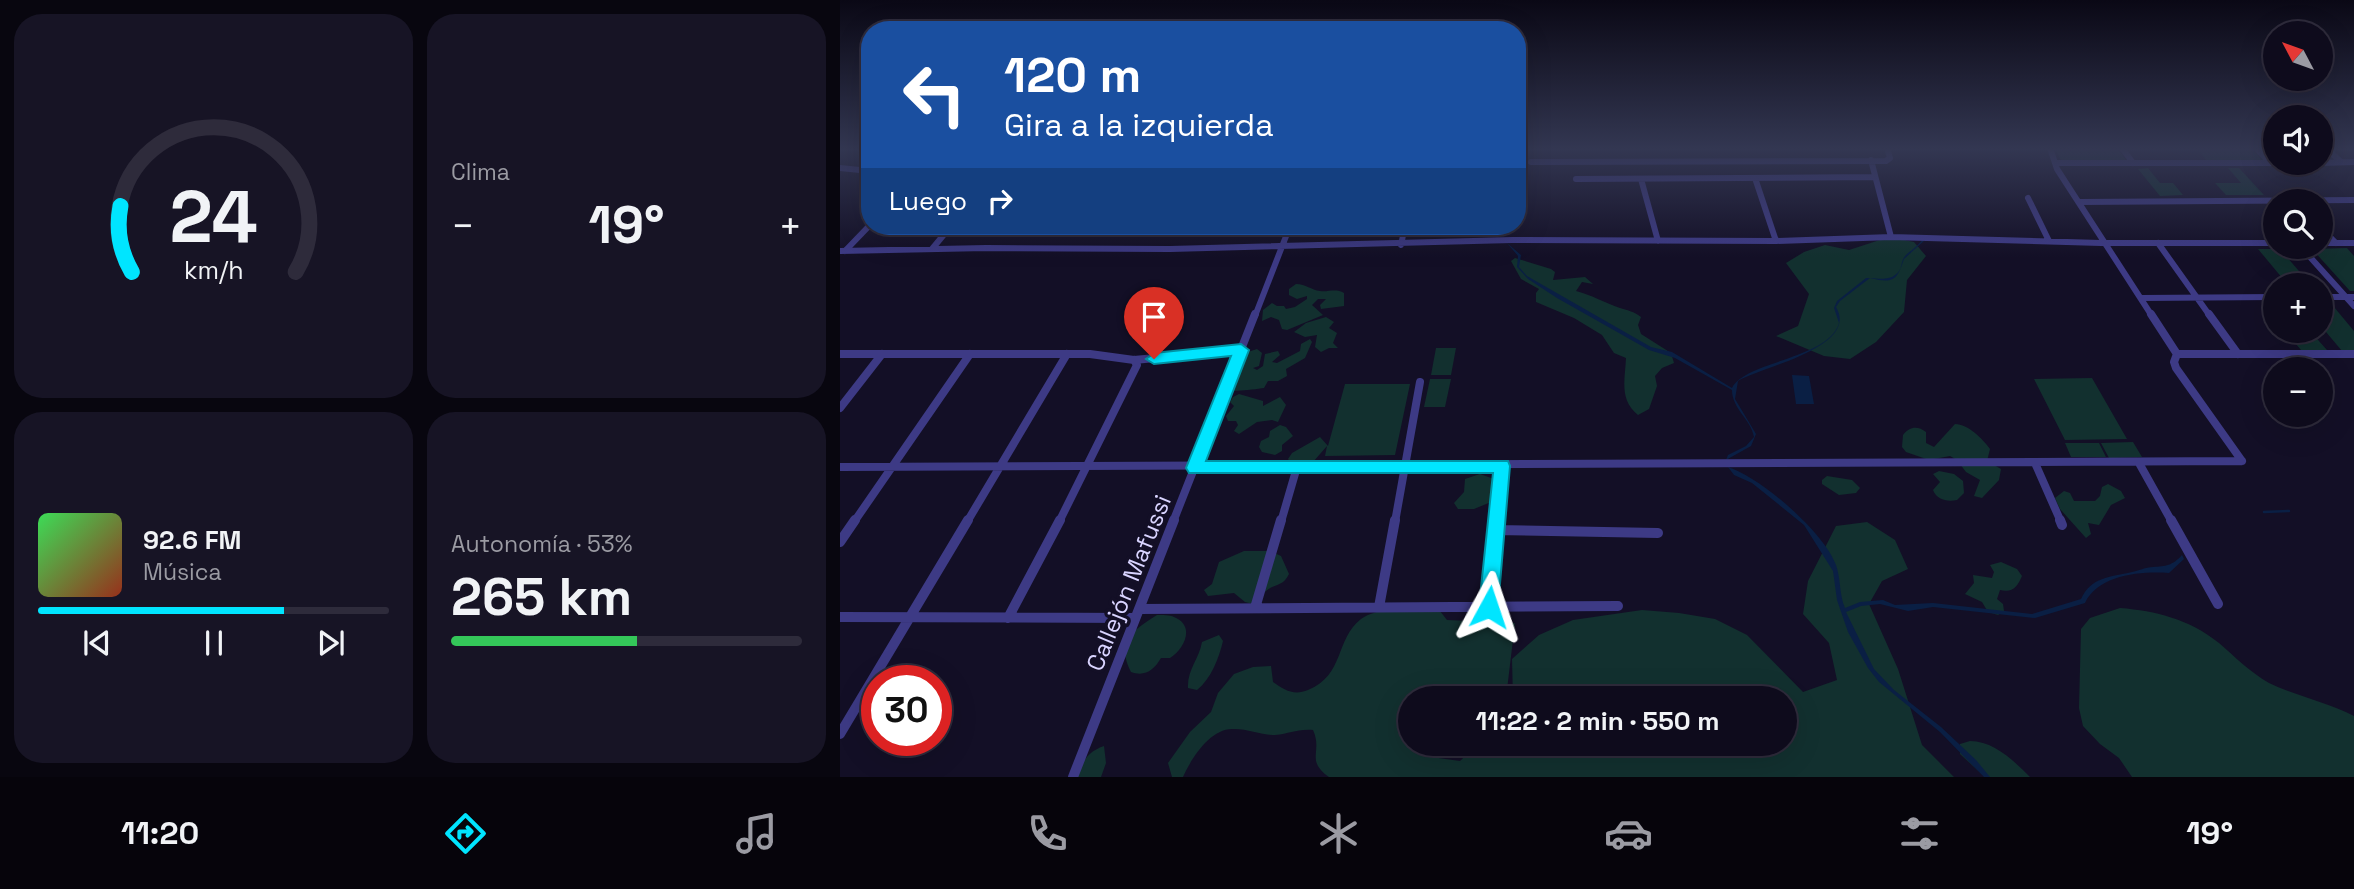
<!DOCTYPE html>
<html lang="es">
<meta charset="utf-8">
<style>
:root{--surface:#0e0b1c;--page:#171425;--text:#f1f3f6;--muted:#9b9ba3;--line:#2e2b3b;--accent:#00e5ff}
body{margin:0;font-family:"Space Grotesk",sans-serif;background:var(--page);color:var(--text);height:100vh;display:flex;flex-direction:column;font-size:26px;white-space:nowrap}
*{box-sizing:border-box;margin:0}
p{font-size:23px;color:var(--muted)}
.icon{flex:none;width:38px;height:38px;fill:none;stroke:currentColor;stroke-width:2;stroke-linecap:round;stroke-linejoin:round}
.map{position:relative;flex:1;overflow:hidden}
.panel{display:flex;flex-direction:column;gap:14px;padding:14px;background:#08060f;width:840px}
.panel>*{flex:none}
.guide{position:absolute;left:21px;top:21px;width:665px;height:214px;border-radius:28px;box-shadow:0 7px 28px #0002,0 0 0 2px var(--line);background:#1a4fa0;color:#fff;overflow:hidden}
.needle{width:46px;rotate:311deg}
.controls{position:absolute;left:1423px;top:21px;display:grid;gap:14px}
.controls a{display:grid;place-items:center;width:70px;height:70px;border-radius:50%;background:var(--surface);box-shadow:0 7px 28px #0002,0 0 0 2px var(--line);font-size:35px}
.speed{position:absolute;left:21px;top:665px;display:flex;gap:14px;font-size:35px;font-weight:700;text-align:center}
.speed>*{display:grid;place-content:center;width:91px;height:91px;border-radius:50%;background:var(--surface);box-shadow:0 7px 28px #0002,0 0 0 2px var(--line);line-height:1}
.speed .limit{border:10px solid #d22;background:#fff;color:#111}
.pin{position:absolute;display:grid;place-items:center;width:60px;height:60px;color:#fff;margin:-72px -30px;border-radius:50% 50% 50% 0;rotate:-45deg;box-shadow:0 0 7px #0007}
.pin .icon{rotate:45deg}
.me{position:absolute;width:77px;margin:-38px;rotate:5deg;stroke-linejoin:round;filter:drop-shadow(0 0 5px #0008)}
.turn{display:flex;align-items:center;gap:24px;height:147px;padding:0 28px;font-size:32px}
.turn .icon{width:91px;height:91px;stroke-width:2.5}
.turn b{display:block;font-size:49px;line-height:60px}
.then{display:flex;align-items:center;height:66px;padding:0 28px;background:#0003;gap:14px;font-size:26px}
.big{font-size:52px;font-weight:800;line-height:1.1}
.panel .tile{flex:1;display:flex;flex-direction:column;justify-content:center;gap:10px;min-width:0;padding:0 24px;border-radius:28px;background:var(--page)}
.panel .dial{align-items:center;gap:0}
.dial svg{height:182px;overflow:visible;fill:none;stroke:var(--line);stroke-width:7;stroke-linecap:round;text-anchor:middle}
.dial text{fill:var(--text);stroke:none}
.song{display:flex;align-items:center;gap:21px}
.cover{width:84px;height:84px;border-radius:10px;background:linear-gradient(135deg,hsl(130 70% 55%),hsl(10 70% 35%))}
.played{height:7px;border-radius:4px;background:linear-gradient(90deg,var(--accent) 70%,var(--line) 70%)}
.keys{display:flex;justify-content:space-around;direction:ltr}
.heat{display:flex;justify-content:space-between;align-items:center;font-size:38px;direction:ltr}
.charge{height:10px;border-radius:5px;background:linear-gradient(90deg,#34c759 53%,var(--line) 0)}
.panel .tiles{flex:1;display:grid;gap:14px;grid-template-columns:repeat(2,1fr)}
.trip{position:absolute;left:558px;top:686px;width:399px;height:70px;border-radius:35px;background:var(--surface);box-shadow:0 7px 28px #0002,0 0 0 2px var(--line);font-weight:800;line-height:70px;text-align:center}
.menu{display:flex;height:112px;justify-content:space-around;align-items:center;background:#06040b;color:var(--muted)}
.menu .icon{width:49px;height:49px}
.menu .selected{color:var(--accent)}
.menu b{font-size:32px;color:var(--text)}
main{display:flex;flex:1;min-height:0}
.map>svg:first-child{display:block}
.green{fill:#12302f}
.water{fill:#0a1f44}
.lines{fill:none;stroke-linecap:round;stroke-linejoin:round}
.stream{stroke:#0a1f44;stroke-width:2.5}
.minor-far2{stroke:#3d3a85;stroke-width:6}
.minor-far1{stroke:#3d3a85;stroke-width:8}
.minor{stroke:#3d3a85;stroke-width:10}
.route{fill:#00e5ff;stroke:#0095a6;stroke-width:2}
.labels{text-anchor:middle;stroke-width:7;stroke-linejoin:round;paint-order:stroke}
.street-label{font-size:24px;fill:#d9d4ff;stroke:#130f26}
</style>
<main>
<section class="panel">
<div class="tiles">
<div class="tile dial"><svg viewBox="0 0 100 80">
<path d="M14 69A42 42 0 1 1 86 69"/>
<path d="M14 69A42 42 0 0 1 9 40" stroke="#00e5ff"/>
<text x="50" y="56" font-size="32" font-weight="700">24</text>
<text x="50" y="72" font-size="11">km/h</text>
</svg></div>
<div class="tile"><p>Clima</p>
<div class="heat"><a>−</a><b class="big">19°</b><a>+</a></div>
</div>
<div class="tile">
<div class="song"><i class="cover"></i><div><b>92.6 FM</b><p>Música</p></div></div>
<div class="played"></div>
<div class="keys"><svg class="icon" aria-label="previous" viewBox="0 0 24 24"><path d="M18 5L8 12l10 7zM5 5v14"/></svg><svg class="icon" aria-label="pause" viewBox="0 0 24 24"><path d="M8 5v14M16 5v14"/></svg><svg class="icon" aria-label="next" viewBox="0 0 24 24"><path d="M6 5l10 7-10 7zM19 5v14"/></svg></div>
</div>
<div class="tile"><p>Autonomía · 53%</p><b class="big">265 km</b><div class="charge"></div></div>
</div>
</section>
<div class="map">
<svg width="1514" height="777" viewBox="0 0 1514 777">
<rect width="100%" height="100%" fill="#130f26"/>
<!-- green -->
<path class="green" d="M1215 148H1277L1286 160 1224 161 1220 159Z
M1411 148 1422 160 1367 161 1357 149Z
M1308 168 1320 183H1333L1343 195 1320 196 1298 169Z
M1388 168H1399L1424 195H1386L1375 183H1401Z
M1049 237 1074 242 1086 256 1067 280 1064 312 1036 342 1010 359 984 356 936 336 958 326 969 294 946 263 964 252 985 245 1009 250Z
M1507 248 1514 256V291H1510L1472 249Z
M1418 249H1440L1471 285H1448Z
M675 258 711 269 715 272 713 280 745 277 753 284 742 282 736 291C752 295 765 303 780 308 789 311 793 311 801 317L798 325 801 334 831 353 834 363 822 368 815 376 817 386 809 409 798 415C779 400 785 380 786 358L774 353 762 335 734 318 696 302V293L699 289 681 279 671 261Z
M456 284C466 284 471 290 480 291 489 292 496 288 504 293V306L481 309 480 305 486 299H478L472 305 483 315 447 330 442 329 439 320 431 317 422 321 423 310 432 303 437 306H444L446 309 455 307 467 299V296L457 299 449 295V289Z
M1481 301H1489L1514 331V351H1502L1481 326Z
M486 317 494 322 489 328 497 333 493 343 498 348H489L481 352 475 347 477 335 465 337 454 332 466 323Z
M1445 331H1470L1487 350H1461Z
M470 339 472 342 465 358 446 369 447 376 438 381H428L424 388C416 389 397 392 392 390L396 372 408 352 417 349 422 353 419 366 413 368 417 370 423 366 425 354 438 351 440 355 432 362 437 363 460 351 461 344Z
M596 348H616L611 375H591Z
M1252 378 1287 439 1225 440 1194 379Z
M590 379H611L605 407H584Z
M505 384H570L555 455 485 456 487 446 473 462 451 463 448 459 452 453 480 437 488 446Z
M399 394 423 401V406L440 397 446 405 438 422 432 420 417 422 399 434 394 431 398 425 396 421H388L386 416 394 406 390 402 393 397Z
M1115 424C1128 424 1143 439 1150 449L1147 461 1161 469 1159 480 1142 498 1134 496 1140 480 1126 472 1117 460 1110 456 1089 460 1066 452 1062 447 1063 435C1070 426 1078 426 1086 432V443L1094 447Z
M440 425 446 427 453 436 442 445V451L435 455 422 452 419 447 421 441 429 437 430 431Z
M1293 442 1302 457 1269 458 1261 443Z
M1225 443H1259L1266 457H1231Z
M1099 471 1114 474 1123 481 1124 493 1117 500C1107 502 1097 500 1093 490L1100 482 1093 474Z
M640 474 654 479 658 484 651 502 634 509H618L614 503 624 492 625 479Z
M987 476 1012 480 1020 488 1016 493 999 495 982 484V480Z
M1268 484 1281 491 1285 498 1271 505 1259 525 1248 523 1251 534 1246 538 1220 509 1215 498 1224 491 1230 493 1234 501H1255L1260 496 1262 487Z
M1027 522 1055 540 1068 569 1042 581 1029 604 1058 669 1082 745 1114 777H489C465 760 483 752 473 730 455 729 450 734 435 735 421 735 406 728 392 729 370 729 351 759 343 777H332L328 763 350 732 371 712 378 693 394 674 413 667 431 666 433 682C444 690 454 696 468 690 505 675 495 639 521 619 537 607 576 607 596 606L607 620 675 623 666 698H570V744H580L584 756 620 761 638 744H945V698H673L672 659 699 635 733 620 802 610 839 613 875 619 907 635 963 692 997 680 989 643 963 614 968 581 996 526Z
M404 551H430L441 556 449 574C443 587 435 583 426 591 422 595 417 599 413 604L405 602 394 593 368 596 364 590 372 584 379 562Z
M1161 562 1177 569 1182 576C1177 587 1173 593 1160 590L1157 599 1163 604 1164 611 1158 615 1148 612 1142 602 1125 594 1134 583 1133 575 1152 578 1154 572 1150 565Z
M1280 608C1316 611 1349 619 1379 643 1395 657 1410 672 1429 683 1456 696 1487 702 1514 716V777H1292L1279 758 1260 744 1243 726 1239 708 1241 629 1250 618Z
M317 615C322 615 330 615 334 617 356 626 344 649 330 658H321C314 670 305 677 291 672 275 640 294 630 317 615Z
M379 635 383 641C379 658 371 679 357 690L348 688C347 670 359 659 362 642Z
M1130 741C1154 741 1174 761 1190 777H1145L1120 754V744Z
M264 746 266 763 261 777H237C243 761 247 752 264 746Z"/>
<!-- water -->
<path class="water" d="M1082 240H1085L1064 259C1057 280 1054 284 1030 278L1000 301 996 307C1020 347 921 367 898 381L895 399 916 434 911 446 886 460 888 455 906 446 914 437C911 419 892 409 892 390L835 358 809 350 717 298 688 279 677 267 678 256 667 243 681 255 679 267 687 276 811 347 832 352 892 388C905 361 989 359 999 323L994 308 997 301 1026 278C1038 277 1050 283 1059 271 1062 267 1061 261 1065 256 1071 250 1078 246 1082 240Z
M952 375 969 376 974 404H956Z
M888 467C920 477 984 532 996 565 1001 579 999 594 1005 608L1020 602 1043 600 1055 605 1093 603 1192 614 1241 599C1251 577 1270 577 1292 572 1298 571 1306 567 1313 567 1326 566 1332 566 1342 555L1344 559 1329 573C1300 571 1258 575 1245 603L1195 618 1093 607 1068 611 1040 604 1021 606 1006 612 1034 669 1054 690 1101 727 1136 760 1150 777H1144L1100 732 1039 682 1028 668 1008 632 997 600 993 571 964 525 912 483 894 475Z"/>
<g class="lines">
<!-- stream -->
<path class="stream" d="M1424 512 1449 511"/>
<!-- minor-far2 -->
<path class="minor-far2" d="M1210 148 1217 169 1312 316
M1282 148 1293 163
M1416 148 1430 163
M1486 148 1501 162
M1031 160 1051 237
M691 162 1046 161 1050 158 1047 148
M1217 163H1435
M1480 163 1514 162
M0 168 30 171
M915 178 936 241
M736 179 1035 177
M801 179 818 241
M1188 198 1209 241
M1239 202 1514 200
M1480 227 1496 243
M1318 243 1370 316
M1480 243H1514
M561 245 565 226
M1461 247 1514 306
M92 249 111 226
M0 251 146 248 330 249 672 240 936 241 1051 237 1261 243H1435
M5 251 30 225
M1480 297H1514
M1301 298 1435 297
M415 316 450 226"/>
<!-- minor-far1 -->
<path class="minor-far1" d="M1311 314 1337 354 1334 362 1336 368 1402 461
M1369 314 1398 354
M0 354H250L294 360 401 350
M1337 354H1514
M0 408 42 354
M1195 463 1221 522
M1299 463 1332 522
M0 467 1402 461
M14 522 130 354
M127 522 227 354
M219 522 297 365 294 360
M333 522 415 314
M441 522 457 467
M555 522 580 382
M657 522 662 466"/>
<!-- minor -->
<path class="minor" d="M1220 520 1222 525
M1331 520 1378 604
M656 530 818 533
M0 542 15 520
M539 607 555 520
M649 607 657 520
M415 608 441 520
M299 609 778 606
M0 617 295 618
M168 618 220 520
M0 734 128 520
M233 777 334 520"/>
</g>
<!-- sky -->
<linearGradient id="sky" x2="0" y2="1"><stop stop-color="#0a0815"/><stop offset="0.58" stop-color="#333752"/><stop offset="1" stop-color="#333752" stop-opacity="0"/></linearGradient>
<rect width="1514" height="257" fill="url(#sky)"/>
<!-- route -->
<path class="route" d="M401 344 409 350 366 461H668L670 466 658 607 656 613 649 616 642 613 639 607 653 473H349L346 468 391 356 314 364 306 359 314 353Z"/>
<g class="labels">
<!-- street labels -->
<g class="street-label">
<text transform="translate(289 583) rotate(-68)" y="8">Callejón Mafussi</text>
</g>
</g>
</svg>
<div class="controls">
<a><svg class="needle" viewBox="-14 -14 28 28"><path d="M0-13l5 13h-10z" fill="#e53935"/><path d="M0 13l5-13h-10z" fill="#9b9ba3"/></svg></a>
<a><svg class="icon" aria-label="sound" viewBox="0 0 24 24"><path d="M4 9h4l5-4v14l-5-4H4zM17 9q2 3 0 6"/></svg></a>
<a><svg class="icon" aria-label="search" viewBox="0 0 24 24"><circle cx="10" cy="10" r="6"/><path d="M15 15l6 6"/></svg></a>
<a>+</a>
<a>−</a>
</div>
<div class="speed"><div class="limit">30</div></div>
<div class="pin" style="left:314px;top:359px;background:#d93025"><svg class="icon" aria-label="arrive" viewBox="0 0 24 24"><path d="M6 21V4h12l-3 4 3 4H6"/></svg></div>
<svg class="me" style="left:649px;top:607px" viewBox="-20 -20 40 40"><path d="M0-17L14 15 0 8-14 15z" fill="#00e5ff" stroke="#fff" stroke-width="4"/></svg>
<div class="trip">11:22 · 2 min · 550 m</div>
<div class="guide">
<div class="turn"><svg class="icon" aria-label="left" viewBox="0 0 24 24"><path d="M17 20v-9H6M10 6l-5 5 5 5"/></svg><div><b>120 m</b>Gira a la izquierda</div></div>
<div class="then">Luego<svg class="icon" aria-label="right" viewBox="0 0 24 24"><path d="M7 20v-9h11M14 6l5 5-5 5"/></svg></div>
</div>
</div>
</main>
<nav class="menu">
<b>11:20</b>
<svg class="icon selected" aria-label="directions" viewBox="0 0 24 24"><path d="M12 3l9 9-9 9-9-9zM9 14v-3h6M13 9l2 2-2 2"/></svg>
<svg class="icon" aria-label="music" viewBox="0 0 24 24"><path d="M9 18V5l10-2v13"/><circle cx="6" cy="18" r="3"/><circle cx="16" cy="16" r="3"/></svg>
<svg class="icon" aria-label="phone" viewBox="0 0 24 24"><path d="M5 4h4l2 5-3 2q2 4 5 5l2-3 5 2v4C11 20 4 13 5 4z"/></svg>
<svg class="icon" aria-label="climate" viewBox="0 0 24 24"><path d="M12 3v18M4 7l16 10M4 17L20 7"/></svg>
<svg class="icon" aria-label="car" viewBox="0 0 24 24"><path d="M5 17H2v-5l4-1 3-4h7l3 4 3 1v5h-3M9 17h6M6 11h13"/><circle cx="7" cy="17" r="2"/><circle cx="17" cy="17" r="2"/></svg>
<svg class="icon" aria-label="filters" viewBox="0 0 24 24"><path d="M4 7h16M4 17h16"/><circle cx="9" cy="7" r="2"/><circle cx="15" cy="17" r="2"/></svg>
<b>19°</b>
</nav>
